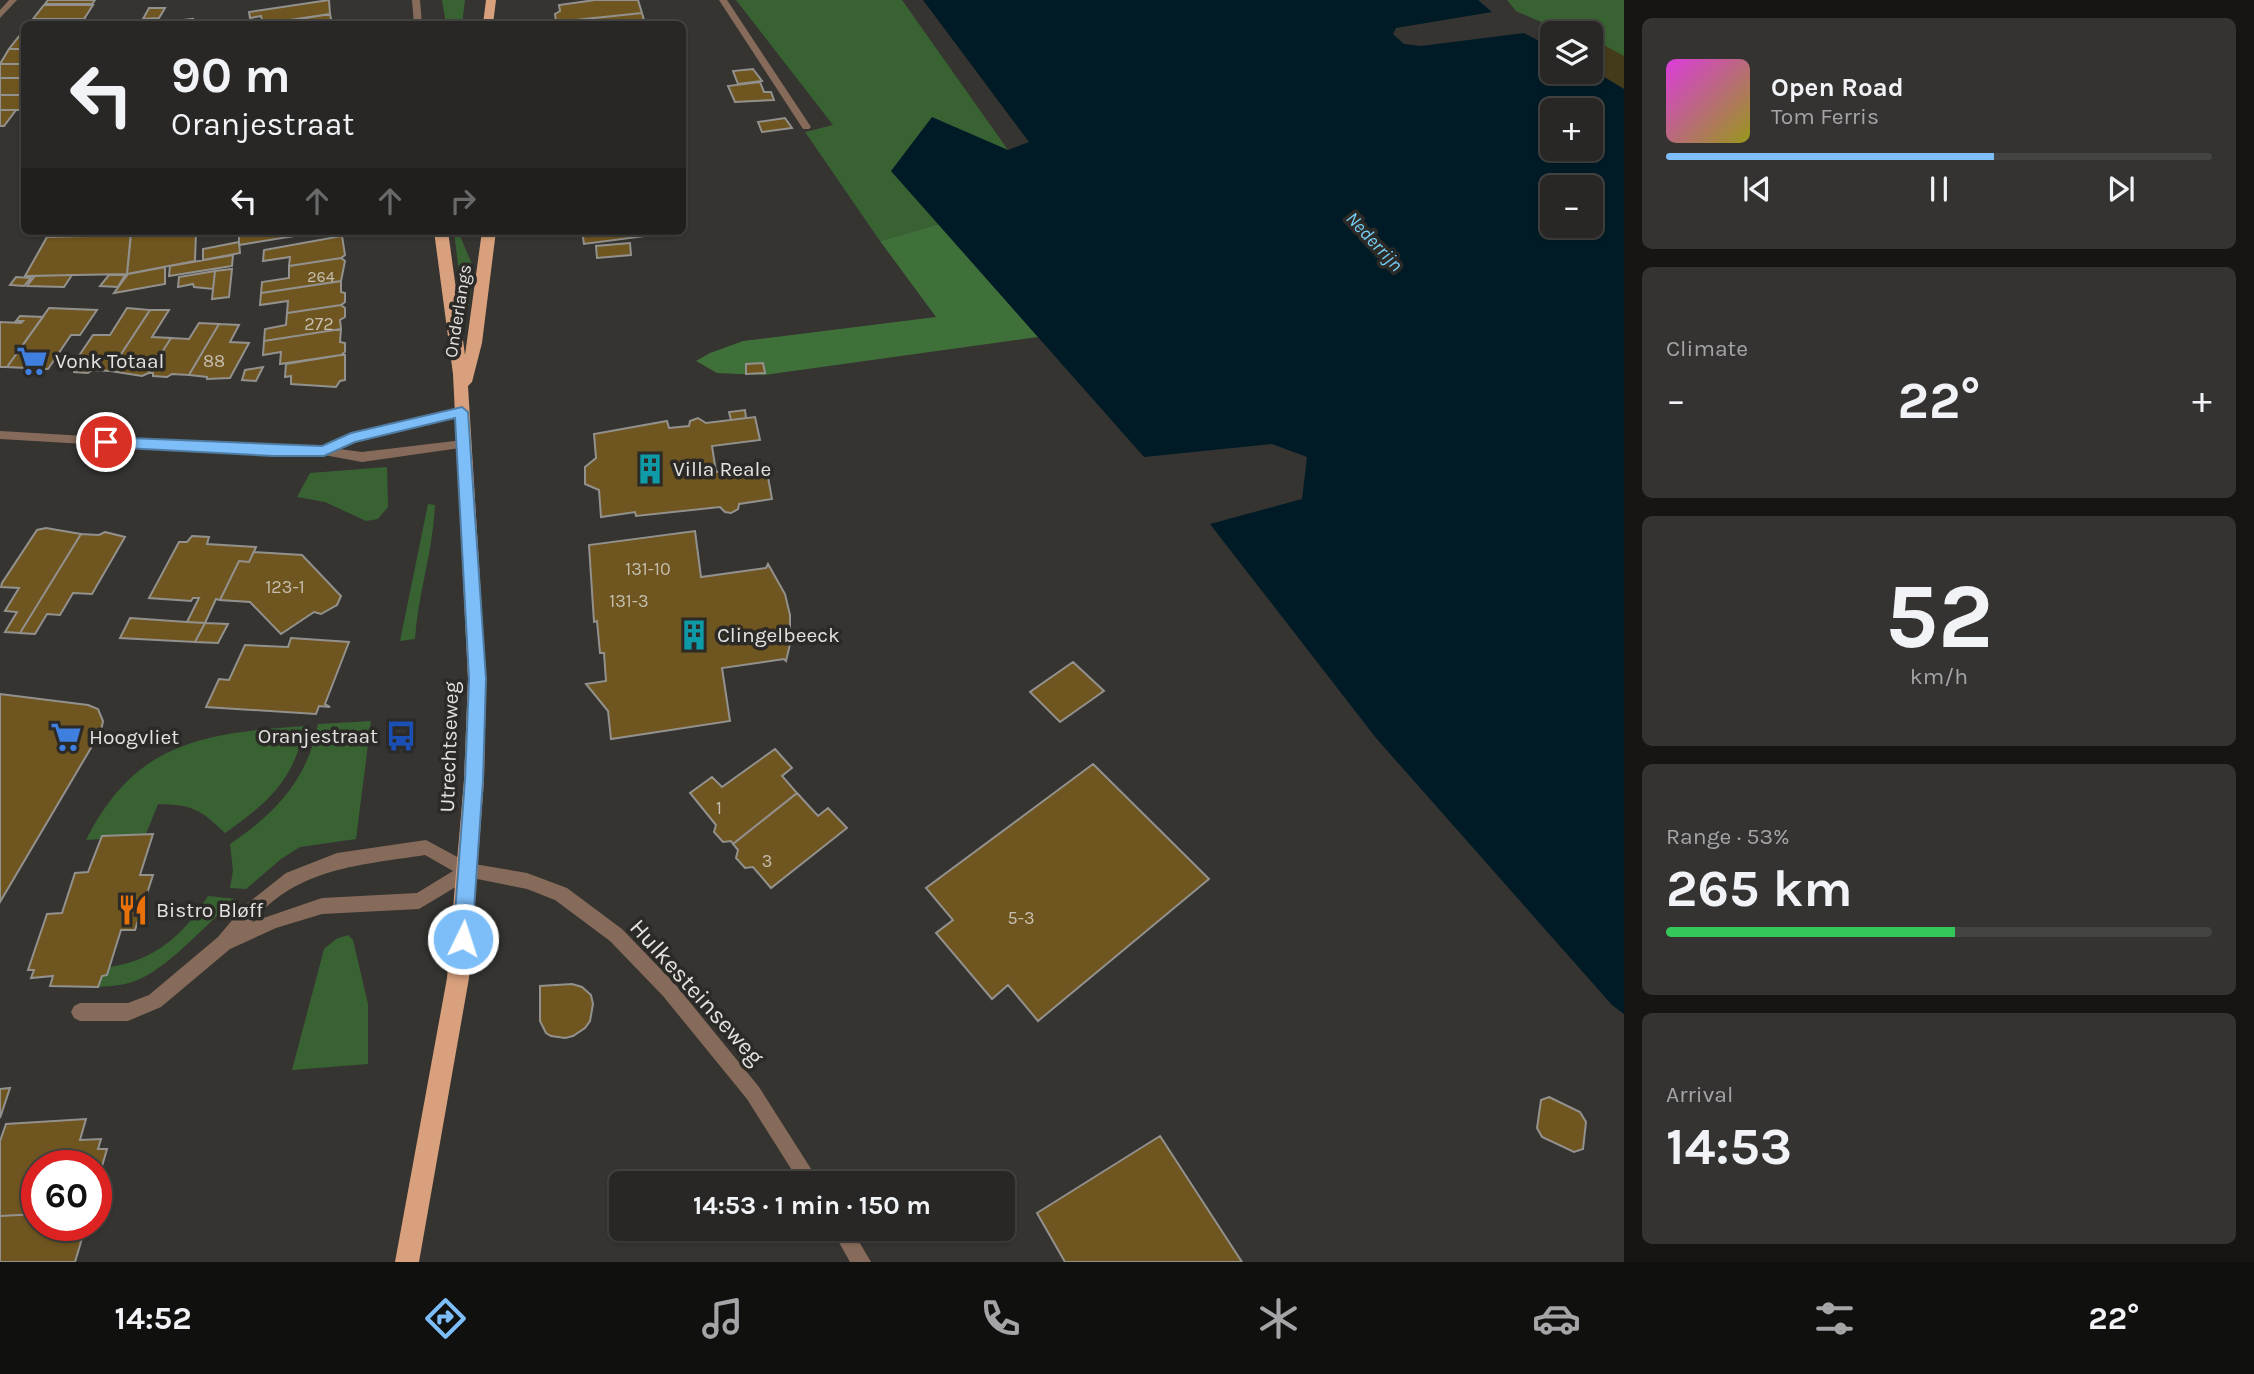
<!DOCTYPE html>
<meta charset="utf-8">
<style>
:root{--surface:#282725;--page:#343332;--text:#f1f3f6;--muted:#a5a5a7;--line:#444442;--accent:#7dbef9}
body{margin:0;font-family:Karla,sans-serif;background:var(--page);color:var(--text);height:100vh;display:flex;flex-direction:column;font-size:26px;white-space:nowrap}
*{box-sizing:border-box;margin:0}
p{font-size:23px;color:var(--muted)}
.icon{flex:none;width:38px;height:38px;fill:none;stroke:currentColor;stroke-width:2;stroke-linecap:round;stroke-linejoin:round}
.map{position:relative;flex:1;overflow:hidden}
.side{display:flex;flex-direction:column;gap:18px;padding:18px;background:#161514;width:630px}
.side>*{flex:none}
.banner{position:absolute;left:21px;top:21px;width:665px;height:214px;border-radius:10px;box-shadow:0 2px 5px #0004,0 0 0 2px var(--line);background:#282725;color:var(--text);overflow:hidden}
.tools{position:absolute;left:1540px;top:21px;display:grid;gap:14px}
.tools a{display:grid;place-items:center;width:63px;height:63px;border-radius:10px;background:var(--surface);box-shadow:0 2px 5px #0004,0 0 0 2px var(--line);font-size:35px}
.speed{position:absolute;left:21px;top:1150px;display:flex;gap:14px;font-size:35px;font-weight:700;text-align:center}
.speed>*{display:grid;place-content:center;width:91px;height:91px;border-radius:50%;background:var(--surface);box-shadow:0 2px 5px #0004,0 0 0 2px var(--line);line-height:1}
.speed .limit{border:10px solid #d22;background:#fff;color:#111}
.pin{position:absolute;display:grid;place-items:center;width:60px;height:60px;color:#fff;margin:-30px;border:4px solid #fff;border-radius:50%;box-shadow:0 2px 7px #0007}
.me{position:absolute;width:77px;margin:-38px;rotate:4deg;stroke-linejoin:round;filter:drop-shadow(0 0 5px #0008)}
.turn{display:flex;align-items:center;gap:24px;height:147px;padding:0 35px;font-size:32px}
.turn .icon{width:91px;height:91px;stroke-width:2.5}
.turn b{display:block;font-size:49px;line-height:60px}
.lanes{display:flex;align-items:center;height:66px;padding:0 35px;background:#0003;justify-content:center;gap:35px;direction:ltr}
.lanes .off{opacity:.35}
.big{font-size:52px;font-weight:700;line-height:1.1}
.side .card{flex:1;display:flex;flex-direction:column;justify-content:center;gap:10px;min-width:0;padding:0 24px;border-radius:10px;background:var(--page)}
.side .dial{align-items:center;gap:0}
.dial b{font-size:91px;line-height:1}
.song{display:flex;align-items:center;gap:21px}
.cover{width:84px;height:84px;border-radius:10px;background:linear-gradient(135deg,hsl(300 70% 55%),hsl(60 70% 35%))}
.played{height:7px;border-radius:4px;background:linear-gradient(90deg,var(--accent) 60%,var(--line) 60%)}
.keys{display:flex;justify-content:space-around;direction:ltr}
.heat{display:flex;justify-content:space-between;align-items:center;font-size:38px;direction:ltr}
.charge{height:10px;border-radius:5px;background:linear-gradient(90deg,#34c759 53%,var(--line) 0)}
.trip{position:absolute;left:609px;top:1171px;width:406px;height:70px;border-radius:10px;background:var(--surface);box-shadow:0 2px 5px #0004,0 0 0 2px var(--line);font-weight:700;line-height:70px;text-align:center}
.tab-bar{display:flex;height:112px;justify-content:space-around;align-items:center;background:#10100f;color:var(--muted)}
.tab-bar .icon{width:49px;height:49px}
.tab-bar .active{color:var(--accent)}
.tab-bar b{font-size:32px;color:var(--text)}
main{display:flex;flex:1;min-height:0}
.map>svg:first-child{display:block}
.green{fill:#396233}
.forest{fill:#40703a}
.sand{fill:#443b1b}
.water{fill:#011b26;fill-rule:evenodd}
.building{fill:#6f551f;stroke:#93918e;stroke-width:2}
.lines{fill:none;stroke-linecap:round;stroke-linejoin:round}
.service{fill:#876b5a;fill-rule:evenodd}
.minor{fill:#876b5a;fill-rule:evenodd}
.tertiary{fill:#876b5a;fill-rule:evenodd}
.primary{fill:#d8a07c;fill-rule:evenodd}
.route{fill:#7dbef9;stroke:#517ca2;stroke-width:2}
.labels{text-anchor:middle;stroke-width:7;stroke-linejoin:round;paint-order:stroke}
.far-number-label{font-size:16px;fill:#c6bfb0}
.far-street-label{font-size:18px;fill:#e3e2e1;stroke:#2b2a27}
.number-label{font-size:18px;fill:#c6bfb0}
.far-water-label{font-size:19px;font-style:italic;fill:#75cff6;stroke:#2b2a27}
.poi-label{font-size:21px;fill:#e3e2e1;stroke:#2b2a27;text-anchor:start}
.street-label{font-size:21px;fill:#e3e2e1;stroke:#2b2a27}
.near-street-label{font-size:24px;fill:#e3e2e1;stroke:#2b2a27}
</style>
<main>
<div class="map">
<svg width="1624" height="1262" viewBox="0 0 1624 1262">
<rect width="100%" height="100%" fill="#353431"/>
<!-- green -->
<path class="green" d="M442 0H465L462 24H446Z
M736 0H902L1008 150 891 171 939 224 880 241 805 132 833 125Z
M1507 0H1624V65L1591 44V33H1566L1516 11Z
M454 231H458L474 269 469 305 466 309 463 307Z
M387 467 388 507 378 519 366 521 325 502 297 497 310 473Z
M428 504 435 505C433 551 418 594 415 639L400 641Z
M371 721 356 839 300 847 281 859 246 889 230 888 233 871 230 844C275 814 308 779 318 724Z
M305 726C294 780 269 802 225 833 200 809 193 805 158 804L146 834 102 836 100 839 86 840C136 741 204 733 305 726Z
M208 896 236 899C208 922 173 963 142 978 128 985 114 986 98 987L102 976 107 975 110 967C155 960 184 935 208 896Z
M348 935 353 940 368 1004V1064L292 1070 324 949 336 939Z"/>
<!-- forest -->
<path class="forest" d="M939 224 1038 337 764 375 717 373 696 361 710 353 743 341 936 317 880 241Z"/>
<!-- sand -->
<path class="sand" d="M1591 38 1624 56V89L1591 69Z"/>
<!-- water -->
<path class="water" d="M923 0H1478L1492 12 1396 28 1393 34 1404 44 1421 46 1524 33 1552 48V72H1591V69L1624 89V1014L1612 1005 1376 738 1210 524 1302 499 1307 457 1272 444 1144 457 891 171 932 117 1008 150 1029 142ZM1552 110H1591V149H1552ZM1552 187H1591V226H1552Z"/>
<!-- building -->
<path class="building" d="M48 0H95L92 4H45Z
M329 0 330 14 263 24 261 16 250 18 249 12Z
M638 0 642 13 556 22 555 14 560 11 559 5 595 0Z
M44 5H93L84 19H33Z
M149 8H165L159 18 143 19Z
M642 13 645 24H557L556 22Z
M330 14 332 24 275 23Z
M33 19H84L79 24H29Z
M193 19 192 24H164L165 22Z
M20 35H24V49H9Z
M9 49H24V64H0Z
M0 64H24V78H0Z
M753 69 762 81 738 84 733 71Z
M0 78H24V95H0Z
M760 82 764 92H771L774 100 735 102 728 86Z
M0 95H24V110H0Z
M0 110H16L4 126H0Z
M785 118 792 128 762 132 758 122Z
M131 231H196L195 261 127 274Z
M239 231H320V232L239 245Z
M582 231H660L661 234 584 244Z
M131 235 127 274 25 276 47 237Z
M342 236 345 255 341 258 289 266 290 257 263 261 264 250Z
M239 242 240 253 203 260V249Z
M630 243 631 255 597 258 596 246Z
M233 255 232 266 169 276 170 266Z
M341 258 345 261 341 281 261 293 262 282 289 278V266Z
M165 267V284L114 293 128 274Z
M232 269 229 297 212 299 215 271Z
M215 271 213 289 194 287 193 284 178 287 179 277Z
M72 275 64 287 27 286 35 276Z
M109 275H125L118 287 100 286Z
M16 277 31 278 24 286 10 285Z
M341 281V292L345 293V302L341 305 287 313 288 301 260 305 261 293Z
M341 305 345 308V317L340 320 341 329 264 341 265 329 286 325 287 313Z
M49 308 97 310 80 335H71L48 369 7 367Z
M127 308 150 310 110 371 92 370 88 373 74 372V369H70L93 335H110Z
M150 310H169L152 337 171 338 149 373 142 376 110 371Z
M20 316 43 317 7 367H0V322L21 323 23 321H16Z
M199 323 219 324 189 375 172 374 167 377 153 376V373H149L171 338 189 339Z
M219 324 239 325 230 342 249 343 230 378 207 379V377L189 375Z
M341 329 340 342 345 343V352L341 355 280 364 281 352 263 355 264 341Z
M341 355H345V380L340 381 336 387 291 384V376L285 377 286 364Z
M763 363 765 373 746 374V364Z
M263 367 256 381 242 380 245 370Z
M745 410 746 418 731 420 729 412Z
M755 417 760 440 712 446 716 472 766 466 772 499 739 504 738 509 731 513 725 512 720 507 636 516 635 512 601 517 599 490 585 484V467L596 458 594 434 667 421 669 428 689 426 690 421 698 418 706 423Z
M46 528 81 534 20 633 5 632 17 612 5 611 19 588 1 587 2 583 37 530Z
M695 531 701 577 766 568 768 564 785 594 790 615V644L786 661 784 659 722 668 730 721 611 739 608 711 586 684 606 681 604 653H600L597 621 594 622 589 545Z
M105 532 125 537 92 594 73 593 60 615 47 614 35 634 20 633 81 534 99 535Z
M192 536 209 537 207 544 256 547 249 562 239 561 220 600 216 599 205 623 187 622 199 598H193L191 601 149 598 179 542H187Z
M256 547 254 552 302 555 341 596 337 605 321 614 314 612 281 634 250 602 220 600 239 561 249 562Z
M130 618 187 622 205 623 195 642 120 638Z
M205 623 228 624 218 643 195 642Z
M291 638 349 642 325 704 330 707 319 706 316 714 206 707 219 679 229 680 245 645 288 647Z
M1073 662 1104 691 1060 722 1030 692Z
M0 694 88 705 98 709 103 721 101 731 0 902Z
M775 749 792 768 782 776 797 793 733 844 731 841 723 842 714 832 716 825 690 793 712 777 722 787Z
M1093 764 1209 879 1038 1021 1008 985 992 999 936 933 953 920 926 888Z
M797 793 818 816 828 808 847 828 771 888 753 867 745 868 736 858 738 850 733 844Z
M153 834 140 875H153L135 930H121L107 975 102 976 98 987 50 986 53 976 31 978 34 970H28L47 914 62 913 75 873 88 872 102 836Z
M572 984 582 987 591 995 593 1004 590 1021 585 1028 573 1036 565 1038 551 1036 546 1033 540 1021V986Z
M10 1088 0 1118V1089Z
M1549 1097 1580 1112 1586 1122 1583 1149 1574 1152 1542 1137 1537 1128 1541 1100Z
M86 1119 80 1140 101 1139 98 1149H107L96 1187V1166H37V1214L0 1216V1141L6 1124Z
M1160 1136 1242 1262H1065L1037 1213Z
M37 1214V1225H86L75 1262H0V1216Z"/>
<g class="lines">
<!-- service -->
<path class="service" d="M719 0H727L811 127 809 129H803Z
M426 840 474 866 476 871 474 876 419 909 322 914 276 928 230 949 161 1007 128 1021H80L74 1018 71 1012 74 1006 80 1003H128L149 995 218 937 244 906 286 873 337 853ZM425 855 453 871 417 893 322 898 252 922C297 868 360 865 425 855Z"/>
<!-- minor -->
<path class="minor" d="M9 0H17L0 18V10Z
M468 863 527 873 567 888 622 929 675 984 759 1087 820 1183H800L747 1099 663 996 610 941 555 900 527 889 462 876 460 871 462 866Z
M831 1228H851L871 1262H850Z"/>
<!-- tertiary -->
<path class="tertiary" d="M412 0H420L422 24H414Z
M462 408 466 409 468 412 466 415 354 442 339 449 362 452 463 440 467 441 469 444 467 447 362 462 324 455H273L0 439V431L273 447H322L351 434Z"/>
<!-- primary -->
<path class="primary" d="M486 0H496L493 24H483Z
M434 231H448L465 355 482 231H496L482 343 472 382 468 386 486 679 484 780 469 978 419 1262H395L447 978 464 780 468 679 453 374Z"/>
</g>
<!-- route -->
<path class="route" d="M462 407 468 412 486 679 483 780 472 939 469 946 463 949 456 946 453 939 465 780 469 679 455 418 355 442 324 456H273L106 447 99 442 106 437 322 446 351 433Z"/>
<!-- icons -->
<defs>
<g id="supermarket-bare" transform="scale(2.415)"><path d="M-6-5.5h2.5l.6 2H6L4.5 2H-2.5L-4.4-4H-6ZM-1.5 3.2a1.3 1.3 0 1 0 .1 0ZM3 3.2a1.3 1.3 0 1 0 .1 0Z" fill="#3f7fe0" stroke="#2b2a27" stroke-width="2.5" paint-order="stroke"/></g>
<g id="building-bare" transform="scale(2.415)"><path d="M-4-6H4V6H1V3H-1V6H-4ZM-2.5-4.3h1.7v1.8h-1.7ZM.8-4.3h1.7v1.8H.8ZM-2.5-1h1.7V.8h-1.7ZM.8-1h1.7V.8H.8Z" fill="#0f9aa8" stroke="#2b2a27" stroke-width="2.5" paint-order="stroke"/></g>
<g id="bus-bare" transform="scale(2.415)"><path d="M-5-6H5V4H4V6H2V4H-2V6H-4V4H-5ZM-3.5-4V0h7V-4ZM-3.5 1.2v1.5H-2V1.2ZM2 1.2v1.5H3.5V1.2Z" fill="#1a4fb4" stroke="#2b2a27" stroke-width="2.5" paint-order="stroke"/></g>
<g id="restaurant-bare" transform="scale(2.415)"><path d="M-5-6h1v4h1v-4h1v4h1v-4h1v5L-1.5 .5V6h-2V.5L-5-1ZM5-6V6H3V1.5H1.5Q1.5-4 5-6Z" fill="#e8710a" stroke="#2b2a27" stroke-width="2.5" paint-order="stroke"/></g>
</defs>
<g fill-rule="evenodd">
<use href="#supermarket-bare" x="32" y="361"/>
<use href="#building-bare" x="650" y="469"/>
<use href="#building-bare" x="694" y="635"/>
<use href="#bus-bare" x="401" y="736"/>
<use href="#supermarket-bare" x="66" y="737"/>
<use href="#restaurant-bare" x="133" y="910"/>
</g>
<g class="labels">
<!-- far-number labels -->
<g class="far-number-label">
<text x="321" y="282">264</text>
</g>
<!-- far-street labels -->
<g class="far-street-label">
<text transform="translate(458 311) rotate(-81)" y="6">Onderlangs</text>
</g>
<!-- number labels -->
<g class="number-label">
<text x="319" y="330">272</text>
<text x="214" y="367">88</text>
<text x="648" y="575">131-10</text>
<text x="285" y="593">123-1</text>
<text x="629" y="607">131-3</text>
<text x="719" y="814">1</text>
<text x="767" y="867">3</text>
<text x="1021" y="924">5-3</text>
</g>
<!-- far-water labels -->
<g class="far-water-label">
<text transform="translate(1375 241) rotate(47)" y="7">Nederrijn</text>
</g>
<!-- poi labels -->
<g class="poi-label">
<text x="55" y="368">Vonk Totaal</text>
<text x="673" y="476">Villa Reale</text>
<text x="717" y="642">Clingelbeeck</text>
<text x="378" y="743" text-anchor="end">Oranjestraat</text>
<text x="89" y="744">Hoogvliet</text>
<text x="156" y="917">Bistro Bløff</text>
</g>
<!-- street labels -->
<g class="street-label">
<text transform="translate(449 747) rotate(-88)" y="7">Utrechtseweg</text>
</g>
<!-- near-street labels -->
<g class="near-street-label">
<text transform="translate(697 992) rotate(48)" y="8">Hulkesteinseweg</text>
</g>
</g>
</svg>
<div class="tools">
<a><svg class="icon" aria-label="layers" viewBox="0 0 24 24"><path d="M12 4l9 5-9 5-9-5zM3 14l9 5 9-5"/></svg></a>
<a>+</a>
<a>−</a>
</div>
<div class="speed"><div class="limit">60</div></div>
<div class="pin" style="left:106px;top:442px;background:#d93025"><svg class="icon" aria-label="arrive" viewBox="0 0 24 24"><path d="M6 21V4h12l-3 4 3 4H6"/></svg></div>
<svg class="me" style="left:463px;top:939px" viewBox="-20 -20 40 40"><circle r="17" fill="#7dbef9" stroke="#fff" stroke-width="3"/><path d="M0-11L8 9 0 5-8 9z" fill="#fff"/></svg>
<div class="trip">14:53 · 1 min · 150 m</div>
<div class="banner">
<div class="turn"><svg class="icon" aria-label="left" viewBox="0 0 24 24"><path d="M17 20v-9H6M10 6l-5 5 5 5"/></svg><div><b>90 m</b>Oranjestraat</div></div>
<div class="lanes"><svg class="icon" aria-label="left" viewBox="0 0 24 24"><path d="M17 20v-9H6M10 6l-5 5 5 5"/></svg><svg class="icon off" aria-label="ahead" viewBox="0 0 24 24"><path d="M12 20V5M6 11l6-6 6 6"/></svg><svg class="icon off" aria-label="ahead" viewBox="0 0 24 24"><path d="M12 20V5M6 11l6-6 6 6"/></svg><svg class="icon off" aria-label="right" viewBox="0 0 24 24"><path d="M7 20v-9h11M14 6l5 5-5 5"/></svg></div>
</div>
</div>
<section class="side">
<div class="card">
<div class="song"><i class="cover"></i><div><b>Open Road</b><p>Tom Ferris</p></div></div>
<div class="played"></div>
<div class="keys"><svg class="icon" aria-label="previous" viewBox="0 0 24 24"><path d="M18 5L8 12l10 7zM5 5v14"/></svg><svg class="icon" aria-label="pause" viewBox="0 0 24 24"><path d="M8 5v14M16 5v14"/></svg><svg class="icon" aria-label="next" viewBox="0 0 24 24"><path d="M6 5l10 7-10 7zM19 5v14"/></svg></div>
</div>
<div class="card"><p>Climate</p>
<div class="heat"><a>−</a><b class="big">22°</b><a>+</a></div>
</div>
<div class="card dial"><b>52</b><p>km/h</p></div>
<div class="card"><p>Range · 53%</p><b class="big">265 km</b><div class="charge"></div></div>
<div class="card"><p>Arrival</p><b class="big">14:53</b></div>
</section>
</main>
<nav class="tab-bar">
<b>14:52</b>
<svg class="icon active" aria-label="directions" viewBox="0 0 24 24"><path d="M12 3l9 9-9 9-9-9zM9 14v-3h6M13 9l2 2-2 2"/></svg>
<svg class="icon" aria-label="music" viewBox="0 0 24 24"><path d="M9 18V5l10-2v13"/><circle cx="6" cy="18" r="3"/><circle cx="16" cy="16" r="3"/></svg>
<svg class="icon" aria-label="phone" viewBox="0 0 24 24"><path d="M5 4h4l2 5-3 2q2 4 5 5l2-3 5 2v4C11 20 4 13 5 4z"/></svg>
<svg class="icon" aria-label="climate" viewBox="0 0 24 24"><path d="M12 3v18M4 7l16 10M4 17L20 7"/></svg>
<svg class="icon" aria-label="car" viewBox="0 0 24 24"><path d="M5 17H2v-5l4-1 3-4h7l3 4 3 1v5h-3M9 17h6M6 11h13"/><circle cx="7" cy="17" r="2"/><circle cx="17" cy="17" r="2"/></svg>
<svg class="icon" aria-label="filters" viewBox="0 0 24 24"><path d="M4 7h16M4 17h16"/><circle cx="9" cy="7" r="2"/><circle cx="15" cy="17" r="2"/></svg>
<b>22°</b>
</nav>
